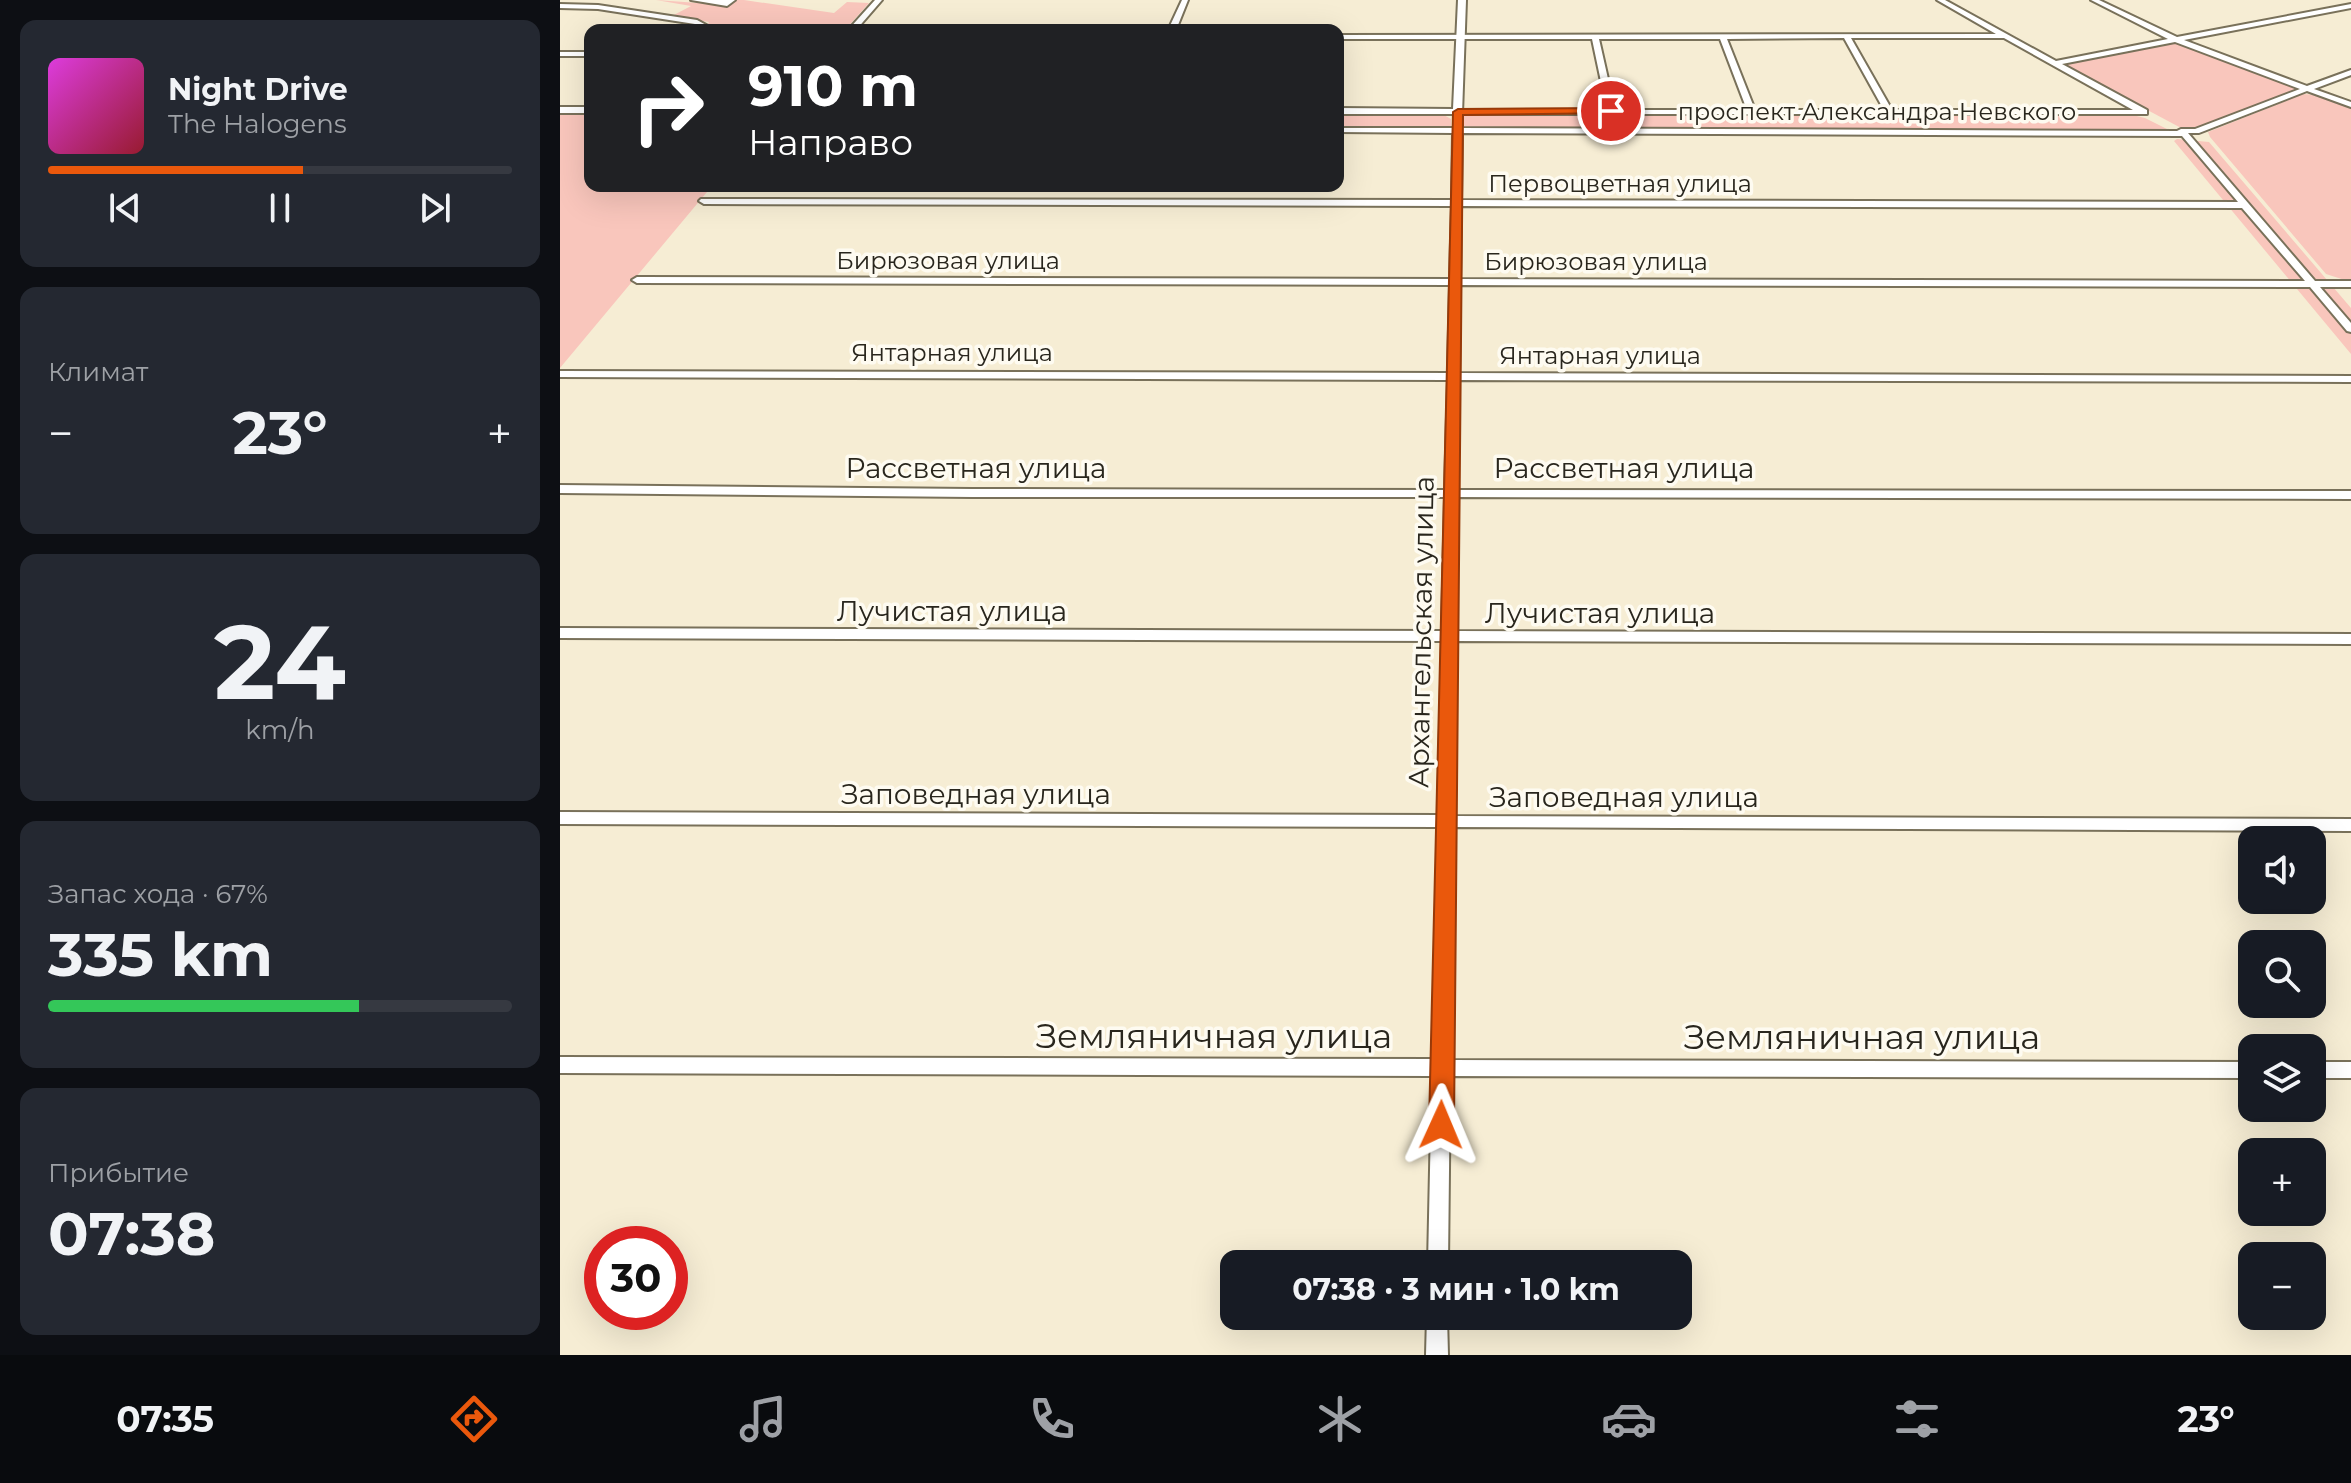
<!DOCTYPE html>
<html lang="ru">
<meta charset="utf-8">
<style>
:root{--surface:#171b24;--page:#242831;--text:#f1f3f6;--muted:#9ea1a6;--line:#363941;--accent:#ea580c}
body{margin:0;font-family:Montserrat,sans-serif;background:var(--page);color:var(--text);height:100vh;display:flex;flex-direction:column;font-size:30px;white-space:nowrap}
*{box-sizing:border-box;margin:0}
p{font-size:26px;color:var(--muted)}
.icon{flex:none;width:44px;height:44px;fill:none;stroke:currentColor;stroke-width:2;stroke-linecap:round;stroke-linejoin:round}
.map{position:relative;flex:1;overflow:hidden}
.details{display:flex;flex-direction:column;gap:20px;padding:20px;background:#0d0f14;width:560px}
.details>*{flex:none}
.banner{position:absolute;left:24px;top:24px;width:760px;height:168px;border-radius:16px;box-shadow:0 8px 32px #0002;background:#202124;color:#fff;overflow:hidden}
.controls{position:absolute;left:1678px;top:826px;display:grid;gap:16px}
.controls a{display:grid;place-items:center;width:88px;height:88px;border-radius:16px;background:var(--surface);box-shadow:0 8px 32px #0002;font-size:40px}
.speed{position:absolute;left:24px;top:1226px;display:flex;gap:16px;font-size:40px;font-weight:700;text-align:center}
.speed>*{display:grid;place-content:center;width:104px;height:104px;border-radius:50%;background:var(--surface);box-shadow:0 8px 32px #0002;line-height:1}
.speed .limit{border:12px solid #d22;background:#fff;color:#111}
.pin{position:absolute;display:grid;place-items:center;width:68px;height:68px;color:#fff;margin:-34px;border:4px solid #fff;border-radius:50%;box-shadow:0 2px 8px #0007}
.me{position:absolute;width:88px;margin:-44px;rotate:1deg;stroke-linejoin:round;filter:drop-shadow(0 0 6px #0008)}
.turn{display:flex;align-items:center;gap:28px;height:168px;padding:0 32px;font-size:36px}
.turn .icon{width:104px;height:104px;stroke-width:2.5}
.turn b{display:block;font-size:56px;line-height:68px}
.big{font-size:60px;font-weight:700;line-height:1.1}
.details .tile{flex:1;display:flex;flex-direction:column;justify-content:center;gap:12px;min-width:0;padding:0 28px;border-radius:16px;background:var(--page)}
.details .dial{align-items:center;gap:0}
.dial b{font-size:104px;line-height:1}
.song{display:flex;align-items:center;gap:24px}
.cover{width:96px;height:96px;border-radius:12px;background:linear-gradient(135deg,hsl(300 70% 55%),hsl(350 70% 35%))}
.played{height:8px;border-radius:4px;background:linear-gradient(90deg,var(--accent) 55%,var(--line) 55%)}
.keys{display:flex;justify-content:space-around;direction:ltr}
.heat{display:flex;justify-content:space-between;align-items:center;font-size:44px;direction:ltr}
.charge{height:12px;border-radius:6px;background:linear-gradient(90deg,#34c759 67%,var(--line) 0)}
.trip{position:absolute;left:660px;top:1250px;width:472px;height:80px;border-radius:16px;background:var(--surface);box-shadow:0 8px 32px #0002;font-weight:700;line-height:80px;text-align:center}
.tabs{display:flex;height:128px;justify-content:space-around;align-items:center;background:#090b0e;color:var(--muted)}
.tabs .icon{width:56px;height:56px}
.tabs .current{color:var(--accent)}
.tabs b{font-size:36px;color:var(--text)}
main{display:flex;flex:1;min-height:0}
.map>svg:first-child{display:block}
.green{fill:#f9c6bc}
.lines{fill:none;stroke-linecap:round;stroke-linejoin:round}
.minor-casing{stroke:#79715a;stroke-width:4}
.tertiary-casing{stroke:#79715a;stroke-width:4}
.minor{fill:#fff;fill-rule:evenodd}
.tertiary{fill:#fff;fill-rule:evenodd}
.route{fill:#ea580c;stroke:#983908;stroke-width:2}
.labels{text-anchor:middle;stroke-width:7;stroke-linejoin:round;paint-order:stroke}
.far-street-label{font-size:24px;fill:#29261d;stroke:#fefbf1}
.street-label{font-size:28px;fill:#29261d;stroke:#fefbf1}
.near-street-label{font-size:34px;fill:#29261d;stroke:#fefbf1}
</style>
<main>
<section class="details">
<div class="tile">
<div class="song"><i class="cover"></i><div><b>Night Drive</b><p>The Halogens</p></div></div>
<div class="played"></div>
<div class="keys"><svg class="icon" aria-label="previous" viewBox="0 0 24 24"><path d="M18 5L8 12l10 7zM5 5v14"/></svg><svg class="icon" aria-label="pause" viewBox="0 0 24 24"><path d="M8 5v14M16 5v14"/></svg><svg class="icon" aria-label="next" viewBox="0 0 24 24"><path d="M6 5l10 7-10 7zM19 5v14"/></svg></div>
</div>
<div class="tile"><p>Климат</p>
<div class="heat"><a>−</a><b class="big">23°</b><a>+</a></div>
</div>
<div class="tile dial"><b>24</b><p>km/h</p></div>
<div class="tile"><p>Запас хода · 67%</p><b class="big">335 km</b><div class="charge"></div></div>
<div class="tile"><p>Прибытие</p><b class="big">07:38</b></div>
</section>
<div class="map">
<svg width="1791" height="1355" viewBox="0 0 1791 1355">
<rect width="100%" height="100%" fill="#f6edd4"/>
<!-- green -->
<path class="green" d="M96 0 167 5 176 0H184L274 13 287 2 309 3 285 30H144L149 22 112 16 131 6Z
M1615 43 1728 84 1736 89 1635 129H1623L1503 65Z
M1743 94 1757 95 1791 107V282L1766 274 1650 137 1648 132Z
M0 112H30V186H152L0 368Z
M778 114H882L891 119V126L778 128Z
M911 114H1568L1585 118 1607 129 1604 132 902 128 901 117Z
M1617 139 1649 142 1791 308V354L1614 141Z"/>
<g class="lines">
<!-- minor casing -->
<g class="minor-casing">
<path id="minor" d="M131 0H175L167 6Z
M315 0H322L296 30H288Z
M622 0H628L616 30H608Z
M1377 0H1385L1496 61 1608 39 1531 0H1539L1617 37 1791 4V8L1624 40 1747 86 1791 70V75L1754 89 1791 102V107L1747 91 1639 133H1628L1755 281H1791V287H1760L1791 323V332L1787 331 1750 287 900 285 899 373 1791 376V382L899 380 897 490 1791 491V499L897 497 896 631 1791 634V644L896 641 894 816 1791 819V831L893 827 891 1060 1692 1062V1078L890 1076 888 1264H868L872 1076 0 1073V1057L873 1059 878 827 0 824V812L878 815 882 641 0 638V628L882 631 885 497H412L0 493V485L412 489 885 490 888 380 0 377V371L888 373 890 285 77 283 72 280 77 277 890 279 892 206 144 204 139 201 141 199 892 200 893 133 778 132V128H894V112L898 110H1047L1032 39H778V35L1436 34ZM1284 38 1324 110H1195L1167 39ZM1291 38H1444L1573 110H1332ZM1039 39H1160L1187 110H1055ZM1615 42 1740 89 1635 129H1621L1617 131 902 128V114H1587V110L1502 64ZM902 133 1622 136 1678 202 901 200ZM901 206 1682 208 1745 281 900 279Z
M0 4 38 5 137 20 148 26 143 30H135L139 26 135 24 38 9 0 8Z
M0 52H30V56H0Z
M1752 1062H1791V1078H1752Z
M867 1316H887L888 1355H866Z"/>
</g>
<!-- tertiary casing -->
<g class="tertiary-casing">
<path id="tertiary" d="M898 0H906L902 114H778V108L893 109Z
M0 107H30V113H0Z"/>
</g>
<!-- minor -->
<use href="#minor" class="minor"/>
<!-- tertiary -->
<use href="#tertiary" class="tertiary"/>
</g>
<!-- route -->
<path class="route" d="M1051 108 1056 111 1055 113 903 115 894 1125 890 1133 881 1136 873 1133 869 1125 893 112 898 109Z"/>
<g class="labels">
<!-- far-street labels -->
<g class="far-street-label">
<text x="1317" y="120">проспект Александра Невского</text>
<text x="1060" y="192">Первоцветная улица</text>
<text x="388" y="269">Бирюзовая улица</text>
<text x="1036" y="270">Бирюзовая улица</text>
<text x="392" y="361">Янтарная улица</text>
<text x="1040" y="364">Янтарная улица</text>
</g>
<!-- street labels -->
<g class="street-label">
<text x="416" y="478">Рассветная улица</text>
<text x="1064" y="478">Рассветная улица</text>
<text x="392" y="621">Лучистая улица</text>
<text x="1040" y="623">Лучистая улица</text>
<text transform="translate(861 632) rotate(-89)" y="10">Архангельская улица</text>
<text x="416" y="804">Заповедная улица</text>
<text x="1064" y="807">Заповедная улица</text>
</g>
<!-- near-street labels -->
<g class="near-street-label">
<text x="654" y="1048">Земляничная улица</text>
<text x="1302" y="1049">Земляничная улица</text>
</g>
</g>
</svg>
<div class="controls">
<a><svg class="icon" aria-label="sound" viewBox="0 0 24 24"><path d="M4 9h4l5-4v14l-5-4H4zM17 9q2 3 0 6"/></svg></a>
<a><svg class="icon" aria-label="search" viewBox="0 0 24 24"><circle cx="10" cy="10" r="6"/><path d="M15 15l6 6"/></svg></a>
<a><svg class="icon" aria-label="layers" viewBox="0 0 24 24"><path d="M12 4l9 5-9 5-9-5zM3 14l9 5 9-5"/></svg></a>
<a>+</a>
<a>−</a>
</div>
<div class="speed"><div class="limit">30</div></div>
<div class="pin" style="left:1051px;top:111px;background:#d93025"><svg class="icon" aria-label="arrive" viewBox="0 0 24 24"><path d="M6 21V4h12l-3 4 3 4H6"/></svg></div>
<svg class="me" style="left:881px;top:1125px" viewBox="-20 -20 40 40"><path d="M0-17L14 15 0 8-14 15z" fill="#ea580c" stroke="#fff" stroke-width="4"/></svg>
<div class="trip">07:38 · 3 мин · 1.0 km</div>
<div class="banner">
<div class="turn"><svg class="icon" aria-label="right" viewBox="0 0 24 24"><path d="M7 20v-9h11M14 6l5 5-5 5"/></svg><div><b>910 m</b>Направо</div></div>
</div>
</div>
</main>
<nav class="tabs">
<b>07:35</b>
<svg class="icon current" aria-label="directions" viewBox="0 0 24 24"><path d="M12 3l9 9-9 9-9-9zM9 14v-3h6M13 9l2 2-2 2"/></svg>
<svg class="icon" aria-label="music" viewBox="0 0 24 24"><path d="M9 18V5l10-2v13"/><circle cx="6" cy="18" r="3"/><circle cx="16" cy="16" r="3"/></svg>
<svg class="icon" aria-label="phone" viewBox="0 0 24 24"><path d="M5 4h4l2 5-3 2q2 4 5 5l2-3 5 2v4C11 20 4 13 5 4z"/></svg>
<svg class="icon" aria-label="climate" viewBox="0 0 24 24"><path d="M12 3v18M4 7l16 10M4 17L20 7"/></svg>
<svg class="icon" aria-label="car" viewBox="0 0 24 24"><path d="M5 17H2v-5l4-1 3-4h7l3 4 3 1v5h-3M9 17h6M6 11h13"/><circle cx="7" cy="17" r="2"/><circle cx="17" cy="17" r="2"/></svg>
<svg class="icon" aria-label="filters" viewBox="0 0 24 24"><path d="M4 7h16M4 17h16"/><circle cx="9" cy="7" r="2"/><circle cx="15" cy="17" r="2"/></svg>
<b>23°</b>
</nav>
